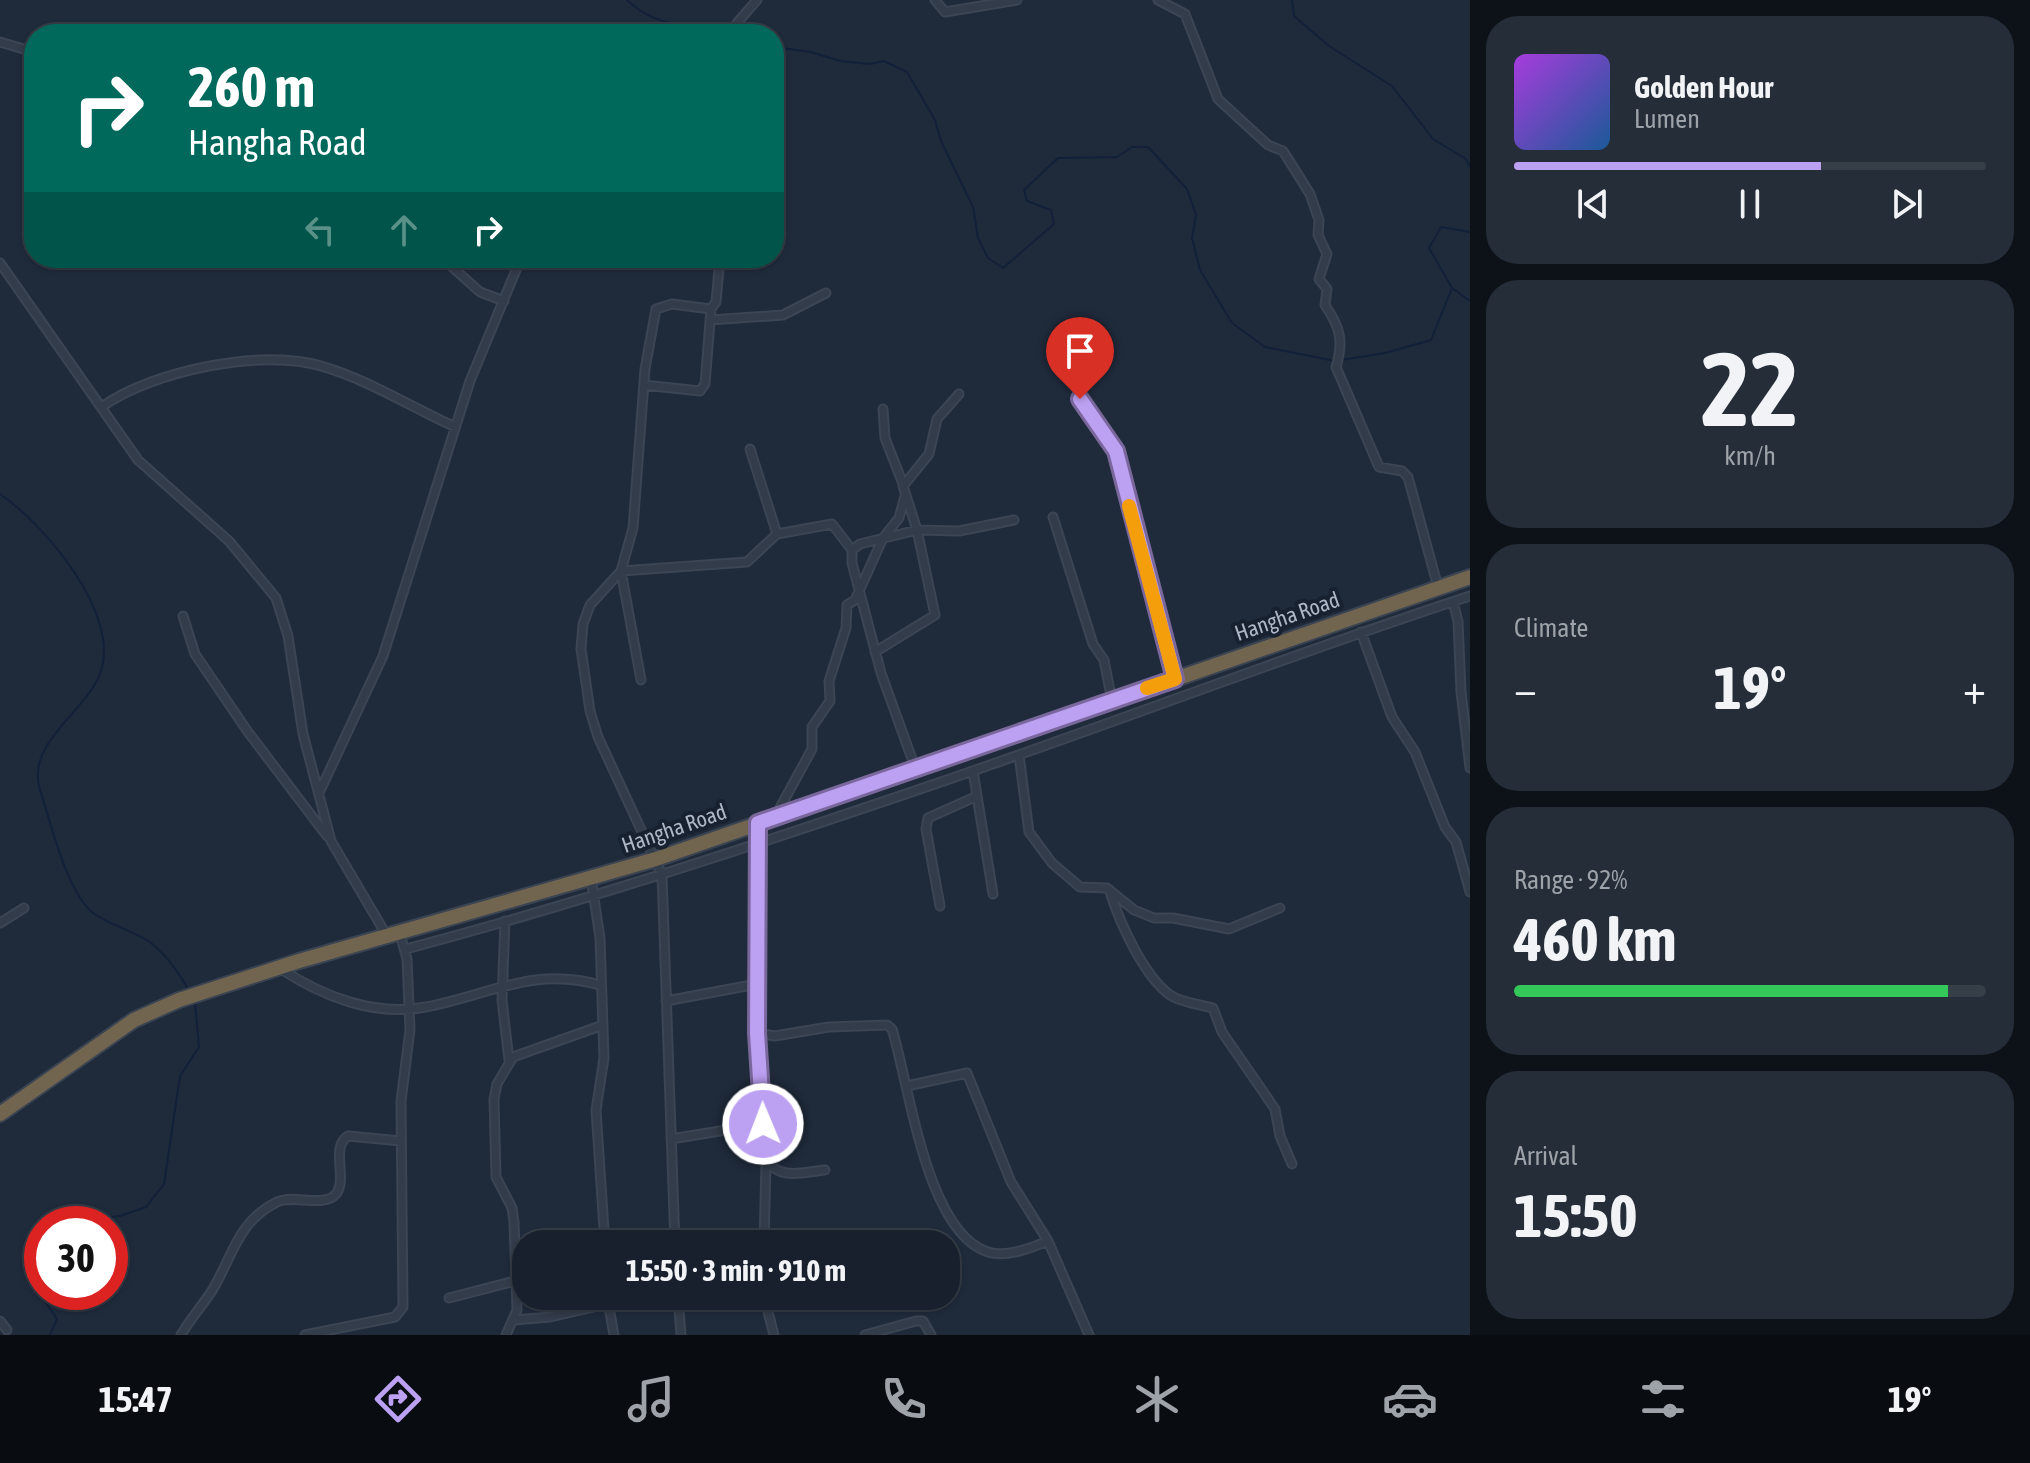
<!DOCTYPE html>
<meta charset="utf-8">
<style>
:root{--surface:#17202c;--page:#242d38;--text:#f1f3f6;--muted:#9ea3a9;--line:#363e48;--accent:#bca0f2}
body{margin:0;font-family:"Asap Condensed",sans-serif;background:var(--page);color:var(--text);height:100vh;display:flex;flex-direction:column;font-size:30px;white-space:nowrap}
*{box-sizing:border-box;margin:0}
p{font-size:26px;color:var(--muted)}
.icon{flex:none;width:44px;height:44px;fill:none;stroke:currentColor;stroke-width:2;stroke-linecap:round;stroke-linejoin:round}
.map{position:relative;flex:1;overflow:hidden}
.panel{display:flex;flex-direction:column;gap:16px;padding:16px;background:#0d1218;width:560px}
.panel>*{flex:none}
.banner{position:absolute;left:24px;top:24px;width:760px;height:244px;border-radius:32px;box-shadow:0 2px 6px #0004,0 0 0 2px var(--line);background:#00695c;color:#fff;overflow:hidden}
.speed{position:absolute;left:24px;top:1206px;display:flex;gap:16px;font-size:40px;font-weight:700;text-align:center}
.speed>*{display:grid;place-content:center;width:104px;height:104px;border-radius:50%;background:var(--surface);box-shadow:0 2px 6px #0004,0 0 0 2px var(--line);line-height:1}
.speed .limit{border:12px solid #d22;background:#fff;color:#111}
.pin{position:absolute;display:grid;place-items:center;width:68px;height:68px;color:#fff;margin:-82px -34px;border-radius:50% 50% 50% 0;rotate:-45deg;box-shadow:0 0 8px #0007}
.pin .icon{rotate:45deg}
.me{position:absolute;width:88px;margin:-44px;rotate:359deg;stroke-linejoin:round;filter:drop-shadow(0 0 6px #0008)}
.turn{display:flex;align-items:center;gap:28px;height:168px;padding:0 32px;font-size:36px}
.turn .icon{width:104px;height:104px;stroke-width:2.5}
.turn b{display:block;font-size:56px;line-height:68px}
.lanes{display:flex;align-items:center;height:76px;padding:0 32px;background:#0003;justify-content:center;gap:40px;direction:ltr}
.lanes .off{opacity:.35}
.big{font-size:60px;font-weight:700;line-height:1.1}
.panel .widget{flex:1;display:flex;flex-direction:column;justify-content:center;gap:12px;min-width:0;padding:0 28px;border-radius:32px;background:var(--page)}
.panel .dial{align-items:center;gap:0}
.dial b{font-size:104px;line-height:1}
.song{display:flex;align-items:center;gap:24px}
.cover{width:96px;height:96px;border-radius:12px;background:linear-gradient(135deg,hsl(280 70% 55%),hsl(210 70% 35%))}
.played{height:8px;border-radius:4px;background:linear-gradient(90deg,var(--accent) 65%,var(--line) 65%)}
.keys{display:flex;justify-content:space-around;direction:ltr}
.heat{display:flex;justify-content:space-between;align-items:center;font-size:44px;direction:ltr}
.charge{height:12px;border-radius:6px;background:linear-gradient(90deg,#34c759 92%,var(--line) 0)}
.trip{position:absolute;left:512px;top:1230px;width:448px;height:80px;border-radius:32px;background:var(--surface);box-shadow:0 2px 6px #0004,0 0 0 2px var(--line);font-weight:700;line-height:80px;text-align:center}
.tab-bar{display:flex;height:128px;justify-content:space-around;align-items:center;background:#090d12;color:var(--muted)}
.tab-bar .icon{width:56px;height:56px}
.tab-bar .current{color:var(--accent)}
.tab-bar b{font-size:36px;color:var(--text)}
main{display:flex;flex:1;min-height:0}
.map>svg:first-child{display:block}
.lines{fill:none;stroke-linecap:round;stroke-linejoin:round}
.stream{stroke:#122139;stroke-width:2}
.street-casing{stroke:#3c4554;stroke-width:11}
.highway-casing{stroke:#3a4452;stroke-width:18}
.street{stroke:#333c4b;stroke-width:7}
.highway{stroke:#72654f;stroke-width:14}
.route-casing{stroke:#7a689d;stroke-width:20}
.route{stroke:#bca0f2;stroke-width:14}
.slow{stroke:#f59e0b;stroke-width:14}
.labels{text-anchor:middle;stroke-width:8;stroke-linejoin:round;paint-order:stroke}
.street-label{font-size:22px;fill:#adb7c7;stroke:#18212f}
</style>
<main>
<div class="map">
<svg width="1470" height="1335" viewBox="0 0 1470 1335">
<rect width="100%" height="100%" fill="#1f2a3b"/>
<g class="lines">
<!-- stream -->
<path class="stream" d="M627 0C641 13 659 22 678 24 696 26 717 18 732 33
M1292 0 1294 16 1329 46 1392 86 1433 139 1466 159 1470 167
M774 47 811 52 840 61 870 64 884 61 907 72 935 120 941 141 973 207 978 238 988 258 1003 268 1054 224 1051 210 1027 201 1024 190 1058 158 1117 157 1132 147H1148L1187 189 1196 215 1192 238 1200 270 1232 323 1265 347 1335 361
M1470 232 1441 227 1429 248 1452 288 1470 301
M1341 360 1385 353 1431 340 1452 288
M0 494C44 524 120 613 101 671 88 711 25 742 40 790 51 823 66 890 92 912 109 926 134 930 151 943 166 955 180 974 189 991
M56 1224 79 1213 98 1219 120 1216 146 1207 164 1184 180 1076 199 1047 195 1003
M42 1235 33 1246 28 1276 57 1319 50 1335"/>
<!-- street casing -->
<g class="street-casing">
<path id="street" d="M935 0 945 12 1017 0
M1158 0 1185 14 1218 99 1268 145 1283 151 1310 194 1319 220 1318 235 1327 254 1319 279 1327 289 1325 305C1340 327 1344 341 1336 367L1379 467 1402 471 1408 477 1438 587
M735 34 737 23 757 0
M0 42 34 52
M442 258 480 292 504 301
M0 263 138 460 229 541 276 598 288 636 303 734 331 841 387 936
M710 320 783 315 826 293
M1063 362 1070 369 1080 399 1116 451 1175 679
M644 385 700 391 705 384 711 309
M103 406C153 371 262 348 321 366 367 379 411 407 455 427
M883 409 885 438 903 484
M750 449 777 534
M1053 517 1093 644 1104 660 1112 701
M1453 602 1458 621 1461 692 1470 768
M183 616 195 654 248 732 327 836
M1361 632 1392 717 1415 752 1445 827 1456 842 1470 892
M875 652 935 615 917 530 903 486 929 454 937 419 959 394
M641 680 621 571 747 562 777 534 832 524 852 550
M1019 755 1029 832 1052 863 1080 887 1107 888 1134 910 1154 918H1173L1229 929 1280 908
M916 770 881 673 852 563V550L860 544 917 530 959 531 1014 520
M973 771 993 894
M319 793 383 656 470 381 521 258
M775 817 812 749V727L830 701 829 681 846 628 847 605 855 600 883 538 899 518 905 496
M758 825 757 1033 766 1159C778 1181 804 1172 825 1170
M591 878 600 938 604 1058 596 1110 605 1244
M1110 892C1120 923 1143 975 1170 995 1182 1003 1199 1004 1213 1008L1222 1032 1275 1109 1280 1136 1292 1164
M940 906 926 829 928 818 977 796
M505 921 502 1000 509 1060
M0 923 24 908
M406 949C583 902 759 844 932 785 1112 724 1289 655 1470 596
M281 969C322 996 374 1017 426 1007 490 995 532 966 600 985
M666 1001 757 984
M757 1033 775 1036 829 1027 887 1025 892 1029C909 1083 926 1233 988 1252 1006 1258 1031 1248 1048 1241L1089 1335
M907 1086 967 1073 1011 1182 1048 1241
M671 1139 763 1124
M675 1244 662 875 598 737 590 711 581 649 583 624 590 605 621 571 633 528 645 369 656 309 672 304 711 309 716 302 720 258
M764 1244 766 1162
M607 1296 614 1335
M678 1296 681 1335
M764 1296 774 1335
M449 1298 515 1281
M514 1320 550 1317 642 1296
M0 1321 7 1330
M181 1335C190 1319 203 1305 213 1289 233 1255 238 1221 277 1202 293 1194 324 1208 336 1194 348 1179 330 1147 348 1136L401 1141
M305 1335 395 1317 403 1307 401 1101 410 1030 407 959 400 934
M506 1335 517 1310 514 1222 512 1208 496 1177 494 1099 497 1084 513 1057 603 1025
M865 1335 916 1321H923L931 1335"/>
</g>
<!-- highway casing -->
<g class="highway-casing">
<path id="highway" d="M0 1114 134 1020 179 1000 299 961 656 859 1470 577"/>
</g>
<!-- street -->
<use href="#street" class="street"/>
<!-- highway -->
<use href="#highway" class="highway"/>
</g>
<g class="lines">
<!-- route casing -->
<g class="route-casing">
<path id="route" d="M763 1124 757 1033 758 823 1175 679 1116 451 1080 399"/>
</g>
<!-- route -->
<use href="#route" class="route"/>
<!-- slow -->
<path class="slow" d="M1129 506 1175 679 1147 688"/>
</g>
<g class="labels">
<!-- street labels -->
<g class="street-label">
<text transform="translate(1287 616) rotate(-19)" y="8">Hangha Road</text>
<text transform="translate(674 828) rotate(-19)" y="8">Hangha Road</text>
</g>
</g>
</svg>
<div class="speed"><div class="limit">30</div></div>
<div class="pin" style="left:1080px;top:399px;background:#d93025"><svg class="icon" aria-label="arrive" viewBox="0 0 24 24"><path d="M6 21V4h12l-3 4 3 4H6"/></svg></div>
<svg class="me" style="left:763px;top:1124px" viewBox="-20 -20 40 40"><circle r="17" fill="#bca0f2" stroke="#fff" stroke-width="3"/><path d="M0-11L8 9 0 5-8 9z" fill="#fff"/></svg>
<div class="trip">15:50 · 3 min · 910 m</div>
<div class="banner">
<div class="turn"><svg class="icon" aria-label="right" viewBox="0 0 24 24"><path d="M7 20v-9h11M14 6l5 5-5 5"/></svg><div><b>260 m</b>Hangha Road</div></div>
<div class="lanes"><svg class="icon off" aria-label="left" viewBox="0 0 24 24"><path d="M17 20v-9H6M10 6l-5 5 5 5"/></svg><svg class="icon off" aria-label="ahead" viewBox="0 0 24 24"><path d="M12 20V5M6 11l6-6 6 6"/></svg><svg class="icon" aria-label="right" viewBox="0 0 24 24"><path d="M7 20v-9h11M14 6l5 5-5 5"/></svg></div>
</div>
</div>
<section class="panel">
<div class="widget">
<div class="song"><i class="cover"></i><div><b>Golden Hour</b><p>Lumen</p></div></div>
<div class="played"></div>
<div class="keys"><svg class="icon" aria-label="previous" viewBox="0 0 24 24"><path d="M18 5L8 12l10 7zM5 5v14"/></svg><svg class="icon" aria-label="pause" viewBox="0 0 24 24"><path d="M8 5v14M16 5v14"/></svg><svg class="icon" aria-label="next" viewBox="0 0 24 24"><path d="M6 5l10 7-10 7zM19 5v14"/></svg></div>
</div>
<div class="widget dial"><b>22</b><p>km/h</p></div>
<div class="widget"><p>Climate</p>
<div class="heat"><a>−</a><b class="big">19°</b><a>+</a></div>
</div>
<div class="widget"><p>Range · 92%</p><b class="big">460 km</b><div class="charge"></div></div>
<div class="widget"><p>Arrival</p><b class="big">15:50</b></div>
</section>
</main>
<nav class="tab-bar">
<b>15:47</b>
<svg class="icon current" aria-label="directions" viewBox="0 0 24 24"><path d="M12 3l9 9-9 9-9-9zM9 14v-3h6M13 9l2 2-2 2"/></svg>
<svg class="icon" aria-label="music" viewBox="0 0 24 24"><path d="M9 18V5l10-2v13"/><circle cx="6" cy="18" r="3"/><circle cx="16" cy="16" r="3"/></svg>
<svg class="icon" aria-label="phone" viewBox="0 0 24 24"><path d="M5 4h4l2 5-3 2q2 4 5 5l2-3 5 2v4C11 20 4 13 5 4z"/></svg>
<svg class="icon" aria-label="climate" viewBox="0 0 24 24"><path d="M12 3v18M4 7l16 10M4 17L20 7"/></svg>
<svg class="icon" aria-label="car" viewBox="0 0 24 24"><path d="M5 17H2v-5l4-1 3-4h7l3 4 3 1v5h-3M9 17h6M6 11h13"/><circle cx="7" cy="17" r="2"/><circle cx="17" cy="17" r="2"/></svg>
<svg class="icon" aria-label="filters" viewBox="0 0 24 24"><path d="M4 7h16M4 17h16"/><circle cx="9" cy="7" r="2"/><circle cx="15" cy="17" r="2"/></svg>
<b>19°</b>
</nav>
